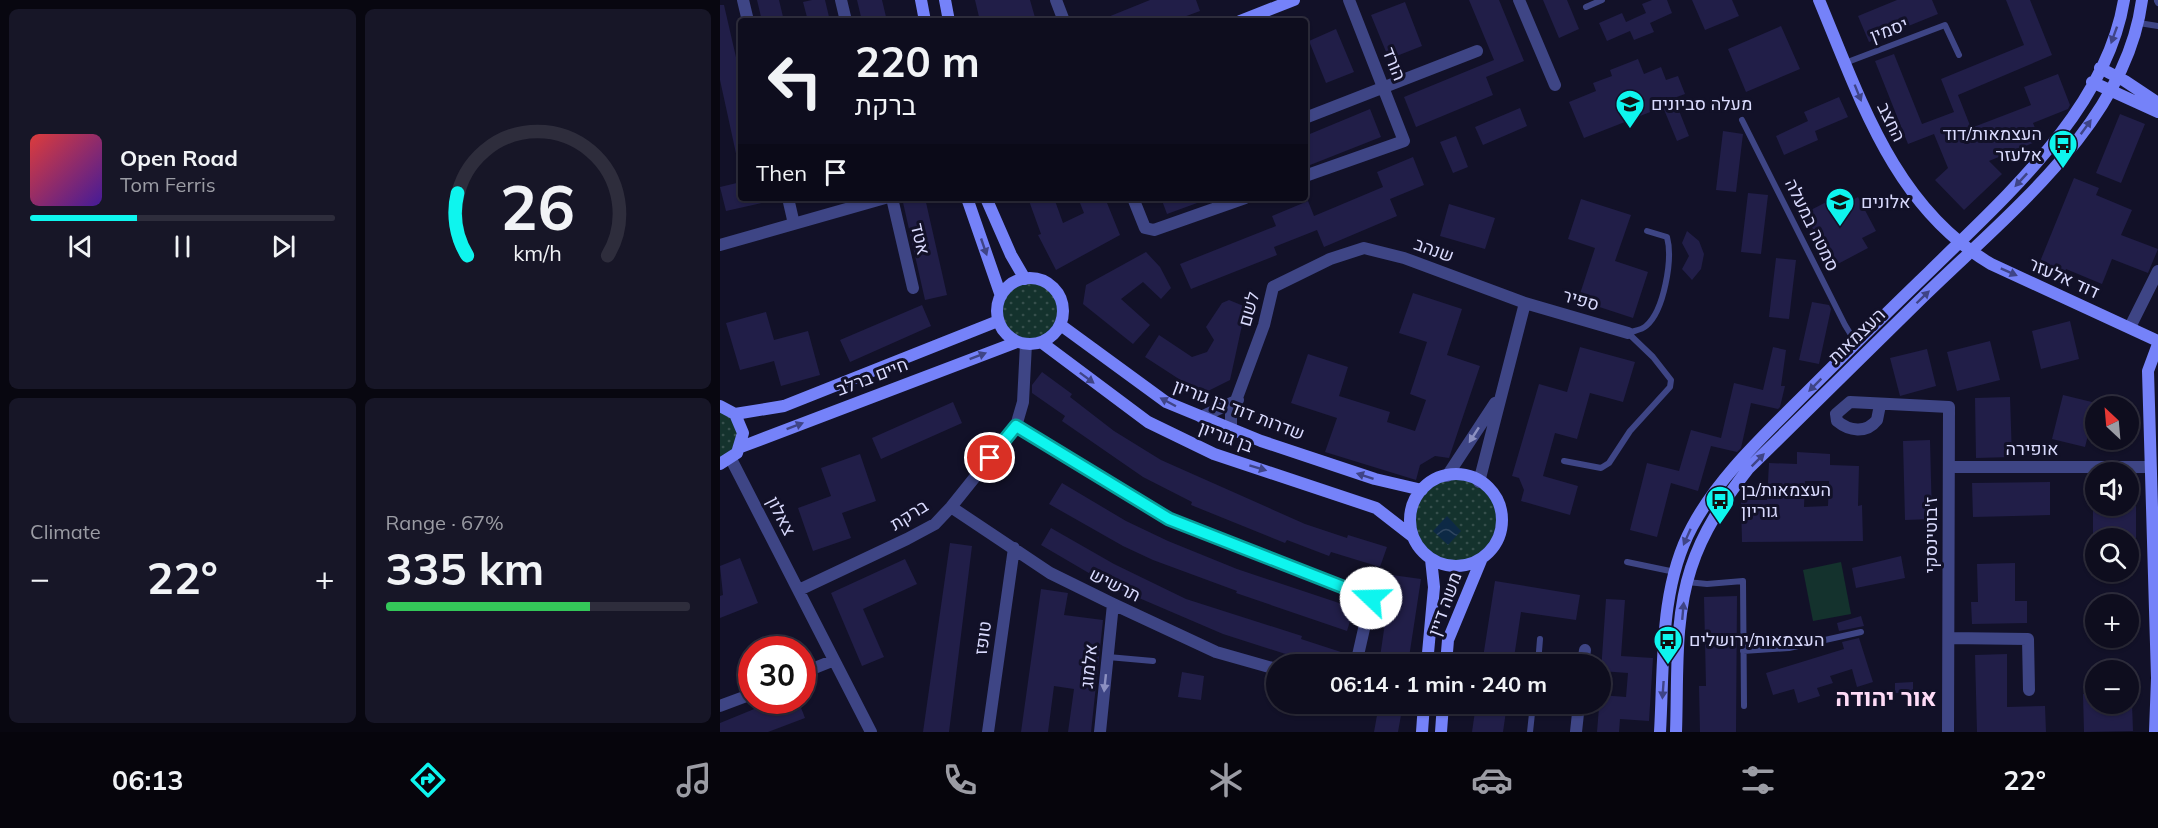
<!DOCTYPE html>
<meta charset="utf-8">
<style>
:root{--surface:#0e0d1e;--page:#171627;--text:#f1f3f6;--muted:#9b9ca4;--line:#2e2d3c;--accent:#0ef5ee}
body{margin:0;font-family:Mulish,Heebo,sans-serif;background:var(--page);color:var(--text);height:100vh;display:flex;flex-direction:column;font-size:22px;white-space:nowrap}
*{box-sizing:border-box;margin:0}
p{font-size:20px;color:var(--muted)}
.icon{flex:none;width:33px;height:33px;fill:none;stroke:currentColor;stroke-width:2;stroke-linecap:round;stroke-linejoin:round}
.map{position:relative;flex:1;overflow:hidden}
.panel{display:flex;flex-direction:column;gap:9px;padding:9px;background:#080710;width:720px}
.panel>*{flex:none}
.top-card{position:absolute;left:18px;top:18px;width:570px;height:183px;border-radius:6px;box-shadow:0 2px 4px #0004,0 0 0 2px var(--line);background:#0e0d1e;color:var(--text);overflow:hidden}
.needle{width:39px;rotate:334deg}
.controls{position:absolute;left:1365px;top:396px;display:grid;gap:12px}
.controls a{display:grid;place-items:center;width:54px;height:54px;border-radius:50%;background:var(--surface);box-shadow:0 2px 4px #0004,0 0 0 2px var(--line);font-size:30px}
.speed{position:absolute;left:18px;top:636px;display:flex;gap:12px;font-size:30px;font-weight:700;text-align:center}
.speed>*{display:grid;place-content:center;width:78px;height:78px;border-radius:50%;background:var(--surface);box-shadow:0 2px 4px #0004,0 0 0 2px var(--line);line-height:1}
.speed .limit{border:9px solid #d22;background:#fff;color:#111}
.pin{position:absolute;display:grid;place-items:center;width:51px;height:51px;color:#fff;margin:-26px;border:3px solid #fff;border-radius:50%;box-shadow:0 2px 6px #0007}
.me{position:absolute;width:66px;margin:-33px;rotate:291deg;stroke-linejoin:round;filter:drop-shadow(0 0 4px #0008)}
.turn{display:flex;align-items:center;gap:21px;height:126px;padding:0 18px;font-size:27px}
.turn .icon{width:78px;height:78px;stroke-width:2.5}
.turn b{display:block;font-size:42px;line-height:51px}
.then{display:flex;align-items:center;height:57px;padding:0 18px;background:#0003;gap:12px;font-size:22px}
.big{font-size:45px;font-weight:700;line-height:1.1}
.panel .card{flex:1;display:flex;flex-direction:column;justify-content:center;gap:9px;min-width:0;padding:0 21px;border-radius:9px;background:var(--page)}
.panel .dial{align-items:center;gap:0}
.dial svg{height:156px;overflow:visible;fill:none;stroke:var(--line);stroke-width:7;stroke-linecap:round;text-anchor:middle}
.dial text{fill:var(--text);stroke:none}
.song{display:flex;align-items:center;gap:18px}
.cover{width:72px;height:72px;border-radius:9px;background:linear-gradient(135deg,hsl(0 70% 55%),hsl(260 70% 35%))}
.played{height:6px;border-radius:3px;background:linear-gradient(90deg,var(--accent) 35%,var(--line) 35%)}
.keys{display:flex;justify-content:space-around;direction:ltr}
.heat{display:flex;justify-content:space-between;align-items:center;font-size:33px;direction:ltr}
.charge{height:9px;border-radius:4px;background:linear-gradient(90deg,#34c759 67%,var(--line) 0)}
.panel .tiles{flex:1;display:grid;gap:9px;grid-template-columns:repeat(2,1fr)}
.trip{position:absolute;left:546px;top:654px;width:345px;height:60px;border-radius:30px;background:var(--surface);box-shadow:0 2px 4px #0004,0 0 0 2px var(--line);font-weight:700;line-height:60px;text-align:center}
.tab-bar{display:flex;height:96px;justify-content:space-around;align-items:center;background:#06050c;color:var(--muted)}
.tab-bar .icon{width:42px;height:42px}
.tab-bar .selected{color:var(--accent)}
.tab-bar b{font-size:27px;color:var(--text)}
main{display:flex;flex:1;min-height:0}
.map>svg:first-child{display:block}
.park{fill:url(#park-dots)}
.pitch{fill:#14322d}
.water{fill:url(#water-waves)}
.building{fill:#211e48;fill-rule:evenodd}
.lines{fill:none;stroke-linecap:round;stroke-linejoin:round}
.lane{stroke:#3e4585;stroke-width:6}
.street{stroke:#3e4585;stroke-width:12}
.secondary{stroke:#7582f9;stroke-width:12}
.oneway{fill:#3f4486}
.oneway2{fill:#8c90c1}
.route-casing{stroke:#099f9b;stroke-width:15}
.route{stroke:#0ef5ee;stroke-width:10}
.labels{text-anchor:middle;stroke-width:6;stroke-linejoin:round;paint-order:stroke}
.street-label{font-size:18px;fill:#d9dafd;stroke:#121128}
.poi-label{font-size:18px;fill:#d9dafd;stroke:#121128;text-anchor:start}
.district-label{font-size:24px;font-weight:bold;fill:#fedbf6;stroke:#121128}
</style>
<main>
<section class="panel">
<div class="tiles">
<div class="card">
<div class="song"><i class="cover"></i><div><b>Open Road</b><p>Tom Ferris</p></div></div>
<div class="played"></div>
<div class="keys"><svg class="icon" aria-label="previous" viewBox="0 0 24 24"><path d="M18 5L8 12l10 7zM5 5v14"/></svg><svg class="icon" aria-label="pause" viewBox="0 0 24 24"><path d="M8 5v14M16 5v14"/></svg><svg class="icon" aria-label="next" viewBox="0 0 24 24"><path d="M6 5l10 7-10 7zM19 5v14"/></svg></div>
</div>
<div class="card dial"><svg viewBox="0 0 100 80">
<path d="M14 69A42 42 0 1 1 86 69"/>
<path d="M14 69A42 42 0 0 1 9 37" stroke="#0ef5ee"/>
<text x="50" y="56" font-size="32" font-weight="700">26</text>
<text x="50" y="72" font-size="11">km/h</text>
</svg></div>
<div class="card"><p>Climate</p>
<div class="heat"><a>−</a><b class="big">22°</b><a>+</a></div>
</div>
<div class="card"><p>Range · 67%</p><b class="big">335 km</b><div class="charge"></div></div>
</div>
</section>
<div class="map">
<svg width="1438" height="732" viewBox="0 0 1438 732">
<defs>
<pattern id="park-dots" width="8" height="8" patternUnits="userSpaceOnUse" patternTransform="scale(1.5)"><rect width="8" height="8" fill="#14322d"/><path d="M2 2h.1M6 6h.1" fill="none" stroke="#364f4c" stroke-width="1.8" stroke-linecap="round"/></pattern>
<pattern id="water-waves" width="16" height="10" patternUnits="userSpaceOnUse" patternTransform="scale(1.5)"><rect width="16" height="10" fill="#0d2945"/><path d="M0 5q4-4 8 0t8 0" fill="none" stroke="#304761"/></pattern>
</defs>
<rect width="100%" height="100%" fill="#121128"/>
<!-- park -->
<path class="park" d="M278 311a32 32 0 1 1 64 0a32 32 0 1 1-64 0Z
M0 407 8 410 22 439 0 463Z
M692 520a44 44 0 1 1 88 0a44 44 0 1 1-88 0Z"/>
<!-- pitch -->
<path class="pitch" d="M1121 562 1131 614 1093 621 1083 570Z"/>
<!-- water -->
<path class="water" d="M727 516 741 531 728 545 713 531Z"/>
<!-- building -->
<path class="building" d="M37 0H59L64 21H42Z
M92 0H105L110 21H88L83 2Z
M137 0H162L167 21H142Z
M255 0H310L316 21H260Z
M430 0H476L480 11 453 21H378Z
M749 0H779L804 61 766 77 773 95 696 127 684 97 774 60Z
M823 0H847L859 29 839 38Z
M932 0H947L952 13 930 23 934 32 914 40 910 31 887 41 879 23 902 13 906 22 926 13 922 4Z
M972 0H1012L1019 16 985 30Z
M1177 0H1212L1218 14 1149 42 1138 16Z
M1286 0H1310L1332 55 1238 95 1251 128 1311 105 1304 87 1338 74 1350 105 1348 109 1313 123 1320 140 1269 161 1282 174 1244 210 1215 180 1228 168 1214 134 1188 144 1155 61 1174 54 1202 124 1234 112 1221 79 1304 45Z
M685 2 702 46 669 59 651 15Z
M0 5H4L21 79V157L17 158 0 80Z
M1061 26 1080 69 1026 92 1008 49Z
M616 29 634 72 606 83 589 41Z
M918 59 924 74 941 67 946 80 958 76 965 94 954 98 969 136 957 141 943 107 864 138 849 102 876 91 873 83 892 76 890 70Z
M1119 97 1128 117 1095 131 1098 140 1064 155 1056 136 1088 121 1084 112Z
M800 108 807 126 763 145 755 127Z
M650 109 661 137 585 167V136Z
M1400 114 1425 124 1401 183 1376 173Z
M1003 131 1023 134 1016 192 996 190Z
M736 136 748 167 733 173 720 142Z
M693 157 704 185 670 199 677 216 604 247 597 230 554 247 557 255 471 289 460 264 556 226 552 216 588 201 594 216 663 187 657 172Z
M1354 178 1379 188 1376 195 1412 210 1401 235 1438 249 1428 273 1392 259 1382 284 1346 269 1344 274 1319 264Z
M21 182V198H45L46 202 6 211 0 187Z
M1028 193 1048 195 1041 254 1021 252Z
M1120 195 1125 204 1138 197 1156 231 1142 238 1148 248 1114 266 1105 250 1100 253 1089 231 1093 229 1085 213Z
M182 198H205L227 295 205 300Z
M308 198H334L343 223 364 213 358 198H385L400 235 336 270 318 235 321 234Z
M441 198H488V199L447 214Z
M861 199 911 215 895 261 928 272 913 318 858 300 875 248 848 239Z
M729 204 775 218 765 249 720 236Z
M967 231 979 241 984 254 981 269 972 280 962 269 969 256 962 243Z
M426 252 440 267 451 288 441 299 423 282 401 299 430 325 413 344 363 304 366 285Z
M1056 258 1076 260 1069 319 1049 317Z
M693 293 742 309 727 355 760 366 729 458 715 456 700 465 696 480 605 452 617 418 571 403 588 354 628 367 619 396 670 412 667 422 695 431 706 400 690 394 707 342 679 333Z
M509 300 526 307 510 380 482 394 425 357 439 335 472 357 487 352 494 340 486 327 502 303Z
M1092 302 1109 305 1111 309 1099 364 1079 360Z
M202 305 211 326 130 362 120 340Z
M46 312 54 340 88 331 100 375 61 386 54 361 20 370 6 323Z
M1350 321 1359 359 1321 369 1312 331Z
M1270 341 1280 380 1237 391 1227 352Z
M860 347 915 362 903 402 870 393 857 439 835 433 823 476 858 486 850 515 801 501 804 490 799 478 792 476 819 384 847 392Z
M1053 347 1066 350 1061 386H1065L1060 407 1058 409 1031 403 1021 448 1017 452 991 446 978 491 951 483 937 537 910 530 927 463 959 471 971 430 1001 438 1014 383 1043 390Z
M1207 349 1216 386 1180 396 1170 358Z
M322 372 352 394 350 397 394 431 441 460 585 524 627 538 628 535 667 547 660 567 611 552 609 556 567 540 565 543 471 505 472 502 423 477 342 421 345 416 312 393V385Z
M1343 395 1376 403 1365 447 1332 439Z
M1290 397 1292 457 1256 458 1255 398Z
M233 402 242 423 161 459 152 438Z
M1210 440 1212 519 1185 520 1183 441Z
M1077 452 1110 454V465L1139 466 1138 506 1142 505 1143 541 1022 542 1021 500H1047L1049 463 1077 464ZM1085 481H1109L1108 506 1084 507Z
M140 454 156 501 122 513 131 538 93 551 78 508 111 496 101 468Z
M1330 482V515L1253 517 1252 483Z
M342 483 406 521 448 541 517 569 634 608 627 631 516 593 517 591 433 560 403 546 329 504Z
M1373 506H1416V538H1373Z
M331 528 394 564 466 599 582 636 581 639 624 653 620 664H597L503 634 391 586 321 545Z
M230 543 252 546 229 732H203Z
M1181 556 1185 578 1136 588 1132 568Z
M20 558 38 603 0 618V596L3 595 0 566Z
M185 559 197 584 143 609 164 657 142 666 111 593Z
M1295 563V601H1307V623L1252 624 1251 602H1258L1257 564Z
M672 575 701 579 688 664H659Z
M775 581 860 595 856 620 801 612 793 664H762Z
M321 589 348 593 344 615 383 620 371 732H348L354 689 334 686 328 732H301Z
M1017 596 1016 732H980L979 686H986L984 597Z
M886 599 905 600 901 656 933 658 929 721 900 719 899 732H877L880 695 906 697 908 673 881 671Z
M1141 616 1144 626 1119 631 1117 623Z
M1139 638 1153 682 1137 687 1132 669 1110 676 1113 683 1097 688 1100 696 1078 703 1074 689 1053 695 1046 673 1124 649 1122 642Z
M1287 654V707L1325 706 1326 732H1257L1255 655Z
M462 672 484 676 481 700 458 697Z
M1193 682V693H1175V683Z
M1376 693V704H1412L1413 731 1364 732 1363 694Z
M56 700H78L85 718 48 732H0V723Z
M659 704H683L678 732H654Z
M756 704H787L783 732H752Z"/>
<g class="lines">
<!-- lane -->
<path class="lane" d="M1437 1 1438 3
M866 7 882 0
M1419 23 1438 26
M1125 63 1225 25 1239 55
M1022 120 1125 325 1136 343
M844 461 881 468 889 463 910 431 950 387 951 380 933 357 908 333C913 331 922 330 926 326 944 311 953 259 947 237L927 231
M907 562 955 572
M967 582 987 584 1023 581 1024 706
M1023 651 1069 648 1141 632
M388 657 433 661
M818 664 820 639
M810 732 813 704"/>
<!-- street -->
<path class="street" d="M23 0 28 21
M121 0 126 21
M336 0 344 21
M799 0 835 85
M585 118 757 51
M585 176 684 141 629 0
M68 198 74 224
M172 198 193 288
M413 198 425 228 434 230 525 198
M0 245 165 198
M1410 327 1438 271
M1160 405 1157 420C1146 434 1129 431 1117 421L1116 414 1130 402 1229 407 1228 732
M481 417 518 400
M296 426 449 519 651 598 636 664
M511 429V414L544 325 553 287 610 259 644 248 684 258 805 303 908 333
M11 459 151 732
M1229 467H1430
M727 476 775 403
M759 482 805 303
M231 507 330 573 393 604 496 652 556 669
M79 590 187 539 215 524 231 507 296 426 303 402 306 344
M1229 638 1308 639 1309 690
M863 664 865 650
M82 673 112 661
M0 706 32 694
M268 732 294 548
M380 732 393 604
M856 732 859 704"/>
<!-- secondary -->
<path class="secondary" d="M201 0 205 21
M225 0 229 21
M1099 0C1140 98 1174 207 1271 264L1438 341
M520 21 574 0
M1380 68 1405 81 1438 103
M1372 82 1438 112
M247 198 281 296
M266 198 291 255 305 279
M277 311a33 33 0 1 1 66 0a33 33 0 1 1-66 0Z
M342 326 446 402 541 441 655 479 702 490
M321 342 428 422 494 454 656 508 692 536
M0 406 15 414 23 433 17 453 0 464
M15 414 64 406 278 321
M21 447 297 342
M690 520a46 46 0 1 1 92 0a46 46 0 1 1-92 0Z
M707 664 714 587 711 559
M726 664 728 640 762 558
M702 732 704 704
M721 732 723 704
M940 732C944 665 939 588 972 527 996 482 1034 445 1070 409 1116 363 1162 317 1209 272 1284 198 1386 110 1404 0
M956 732C958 679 954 619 971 568 983 531 1004 500 1028 469 1087 411 1147 352 1206 294 1289 213 1406 122 1422 0
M1435 732 1437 678 1428 371 1438 344"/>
</g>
<!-- one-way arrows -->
<defs><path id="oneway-solid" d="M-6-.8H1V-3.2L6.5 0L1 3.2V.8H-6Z" transform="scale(1.5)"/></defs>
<g class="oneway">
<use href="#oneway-solid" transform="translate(1394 35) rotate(110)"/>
<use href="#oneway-solid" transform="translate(1138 93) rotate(68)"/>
<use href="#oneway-solid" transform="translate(1366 127) rotate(-54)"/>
<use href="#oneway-solid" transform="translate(1301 180) rotate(133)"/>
<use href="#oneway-solid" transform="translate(264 247) rotate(71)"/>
<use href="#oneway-solid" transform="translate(1289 272) rotate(24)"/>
<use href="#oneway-solid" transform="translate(1203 297) rotate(-44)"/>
<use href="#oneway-solid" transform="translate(258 356) rotate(-21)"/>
<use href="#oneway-solid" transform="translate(367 378) rotate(37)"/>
<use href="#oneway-solid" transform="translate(1095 385) rotate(135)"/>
<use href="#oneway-solid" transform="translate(448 402) rotate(-152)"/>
<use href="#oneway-solid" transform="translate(75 426) rotate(-21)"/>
<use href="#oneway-solid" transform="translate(1038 460) rotate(-45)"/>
<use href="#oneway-solid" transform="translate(538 468) rotate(17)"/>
<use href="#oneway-solid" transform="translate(645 476) rotate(-162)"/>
<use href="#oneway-solid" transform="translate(967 537) rotate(114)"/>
<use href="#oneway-solid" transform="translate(963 611) rotate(-85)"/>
<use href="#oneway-solid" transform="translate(943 690) rotate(94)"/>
</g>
<g class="oneway2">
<use href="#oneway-solid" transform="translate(754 435) rotate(123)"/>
<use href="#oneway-solid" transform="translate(385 683) rotate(96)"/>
</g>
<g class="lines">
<!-- route casing -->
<g class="route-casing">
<path id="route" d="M270 458 296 426 449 519 651 598"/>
</g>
<!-- route -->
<use href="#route" class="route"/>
</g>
<!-- icons -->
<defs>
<g id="school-pin" transform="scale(1.5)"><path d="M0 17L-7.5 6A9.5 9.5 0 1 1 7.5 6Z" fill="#0ef5ee" stroke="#121128"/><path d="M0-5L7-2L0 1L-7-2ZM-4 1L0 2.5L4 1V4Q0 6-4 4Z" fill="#111"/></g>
<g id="bus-pin" transform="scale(1.5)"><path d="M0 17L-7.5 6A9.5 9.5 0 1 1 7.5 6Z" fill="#0ef5ee" stroke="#121128"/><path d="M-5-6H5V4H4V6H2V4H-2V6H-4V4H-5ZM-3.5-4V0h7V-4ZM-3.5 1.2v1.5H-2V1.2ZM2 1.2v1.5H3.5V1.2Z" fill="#111"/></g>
</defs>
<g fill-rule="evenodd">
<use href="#school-pin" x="910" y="104"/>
<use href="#bus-pin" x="1343" y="144"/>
<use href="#school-pin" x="1120" y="202"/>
<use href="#bus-pin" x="1000" y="500"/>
<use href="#bus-pin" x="948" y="640"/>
</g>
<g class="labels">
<!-- street labels -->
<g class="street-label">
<text transform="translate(1169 30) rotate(-21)" y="6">יסמין</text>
<text transform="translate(674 64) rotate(68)" y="6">הורד</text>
<text transform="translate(1171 122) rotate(64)" y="6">החצב</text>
<text transform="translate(1092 225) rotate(64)" y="6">סמטה במעלה</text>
<text transform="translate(200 239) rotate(77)" y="6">אטד</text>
<text transform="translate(714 250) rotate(20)" y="6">שנהב</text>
<text transform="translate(1344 278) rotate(24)" y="6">דוד אלעזר</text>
<text transform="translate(861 300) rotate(16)" y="6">ספיר</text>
<text transform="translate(529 309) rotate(-74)" y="6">לשם</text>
<text transform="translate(1137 336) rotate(-44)" y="6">העצמאות</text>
<text transform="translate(152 377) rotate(-21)" y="6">חיים ברלב</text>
<text transform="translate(519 410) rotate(21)" y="6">שדרות דוד בן גוריון</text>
<text transform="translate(506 437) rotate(21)" y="6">בן גוריון</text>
<text x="1312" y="455">אופירה</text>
<text transform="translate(189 515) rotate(-32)" y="6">ברקת</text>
<text transform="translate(61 516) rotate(63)" y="6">צאלון</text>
<text transform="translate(1211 535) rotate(-90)" y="6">ז'בוטינסקי</text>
<text transform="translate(395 585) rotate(26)" y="6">תרשיש</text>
<text transform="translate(725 604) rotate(-70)" y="6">משה דיין</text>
<text transform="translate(263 638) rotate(-82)" y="6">טופז</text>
<text transform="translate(369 666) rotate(-84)" y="6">אלמוג</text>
</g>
<!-- poi labels -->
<g class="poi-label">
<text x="931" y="110">מעלה סביונים</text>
<text x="1322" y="140" text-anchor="end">העצמאות/דוד<tspan x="1322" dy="21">אלעזר</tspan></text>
<text x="1141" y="208">אלונים</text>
<text x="1021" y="496">העצמאות/בן<tspan x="1021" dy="21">גוריון</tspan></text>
<text x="969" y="646">העצמאות/ירושלים</text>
</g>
<!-- district labels -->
<g class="district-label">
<text x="1166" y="706">אור יהודה</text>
</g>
</g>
</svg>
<div class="controls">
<a><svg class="needle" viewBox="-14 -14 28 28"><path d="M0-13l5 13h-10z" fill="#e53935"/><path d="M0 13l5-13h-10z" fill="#9b9ca4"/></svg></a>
<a><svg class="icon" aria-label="sound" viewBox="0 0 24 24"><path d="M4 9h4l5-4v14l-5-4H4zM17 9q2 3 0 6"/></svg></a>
<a><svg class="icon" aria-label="search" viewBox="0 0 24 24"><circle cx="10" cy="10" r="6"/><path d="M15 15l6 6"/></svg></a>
<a>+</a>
<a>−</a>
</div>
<div class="speed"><div class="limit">30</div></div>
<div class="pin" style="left:270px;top:458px;background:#d93025"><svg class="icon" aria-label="arrive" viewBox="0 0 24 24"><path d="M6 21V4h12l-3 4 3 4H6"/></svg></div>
<svg class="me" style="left:651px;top:598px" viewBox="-20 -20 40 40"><circle r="19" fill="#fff"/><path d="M0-13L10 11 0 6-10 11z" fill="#0ef5ee"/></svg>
<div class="trip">06:14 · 1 min · 240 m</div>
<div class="top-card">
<div class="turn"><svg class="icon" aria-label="left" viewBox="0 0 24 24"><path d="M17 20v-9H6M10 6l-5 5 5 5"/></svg><div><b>220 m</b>ברקת</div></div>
<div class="then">Then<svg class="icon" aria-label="arrive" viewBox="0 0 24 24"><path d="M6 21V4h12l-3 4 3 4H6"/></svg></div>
</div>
</div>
</main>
<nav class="tab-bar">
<b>06:13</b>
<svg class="icon selected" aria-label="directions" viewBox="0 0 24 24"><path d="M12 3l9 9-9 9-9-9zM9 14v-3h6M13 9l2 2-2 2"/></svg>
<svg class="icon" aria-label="music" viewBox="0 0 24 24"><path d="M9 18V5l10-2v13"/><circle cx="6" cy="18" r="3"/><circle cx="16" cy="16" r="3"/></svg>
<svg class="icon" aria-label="phone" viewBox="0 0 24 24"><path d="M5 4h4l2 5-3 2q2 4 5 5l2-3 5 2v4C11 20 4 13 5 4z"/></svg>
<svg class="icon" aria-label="climate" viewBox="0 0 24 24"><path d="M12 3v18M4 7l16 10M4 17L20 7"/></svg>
<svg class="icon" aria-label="car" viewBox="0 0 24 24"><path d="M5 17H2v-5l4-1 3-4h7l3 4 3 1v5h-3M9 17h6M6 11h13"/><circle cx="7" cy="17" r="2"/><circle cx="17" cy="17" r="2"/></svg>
<svg class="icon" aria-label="filters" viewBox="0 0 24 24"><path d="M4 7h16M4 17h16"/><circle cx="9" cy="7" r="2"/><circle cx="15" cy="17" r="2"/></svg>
<b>22°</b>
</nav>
